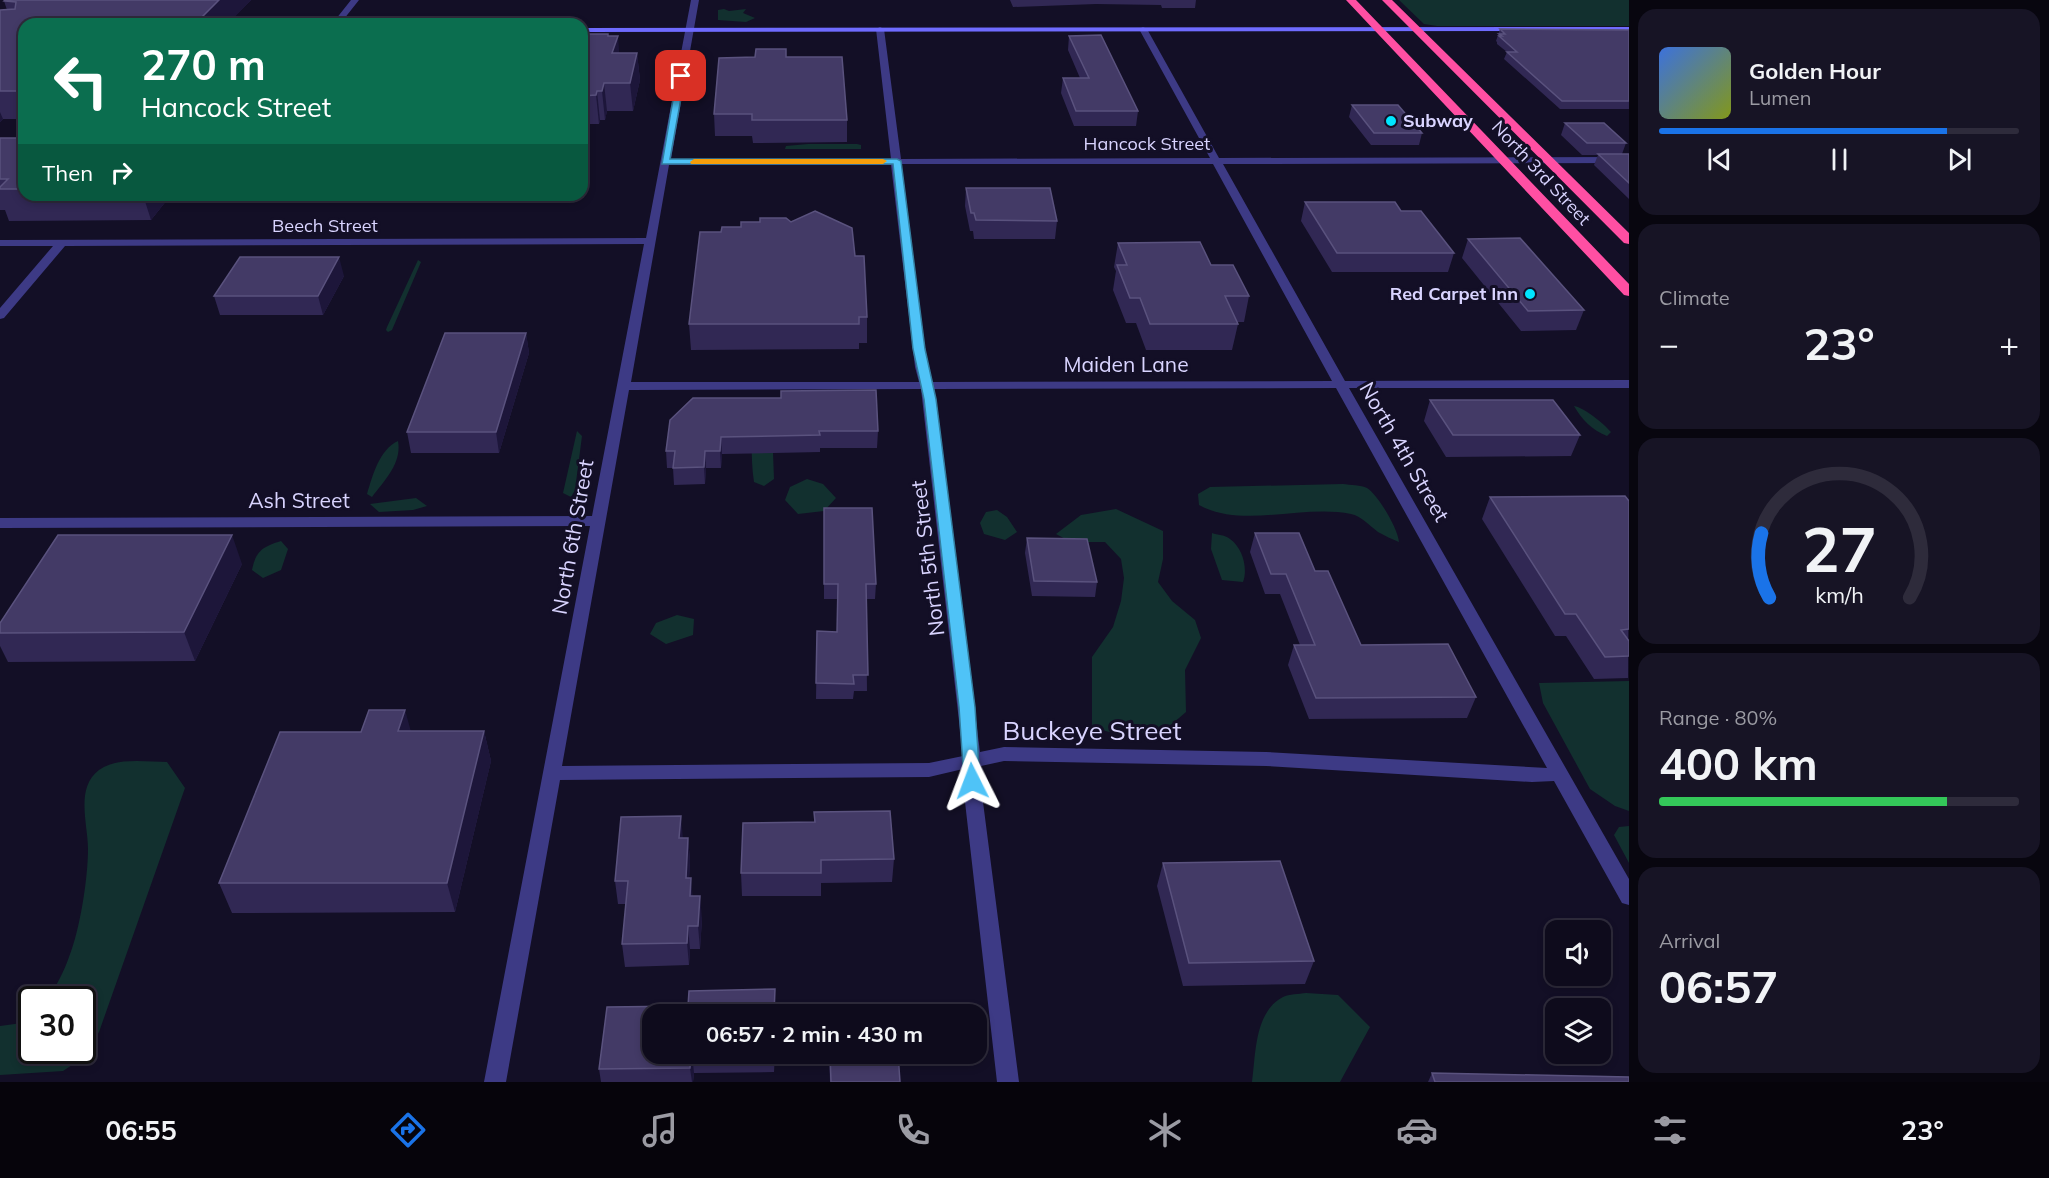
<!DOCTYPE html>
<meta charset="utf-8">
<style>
:root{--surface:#0e0b1c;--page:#171425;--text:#f1f3f6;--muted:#9b9ba3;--line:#2e2b3b;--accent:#1a73e8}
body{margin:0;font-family:Mulish,sans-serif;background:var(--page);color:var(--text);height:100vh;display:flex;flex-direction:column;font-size:22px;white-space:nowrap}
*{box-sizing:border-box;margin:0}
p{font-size:20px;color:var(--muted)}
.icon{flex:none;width:33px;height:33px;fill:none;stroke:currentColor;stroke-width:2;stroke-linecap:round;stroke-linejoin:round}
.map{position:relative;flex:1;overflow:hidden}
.panel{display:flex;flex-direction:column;gap:9px;padding:9px;background:#08060f;width:420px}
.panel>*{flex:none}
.guide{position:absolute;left:18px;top:18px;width:570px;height:183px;border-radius:18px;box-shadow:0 3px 9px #0003,0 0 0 2px var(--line);background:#0b6e4f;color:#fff;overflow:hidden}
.fabs{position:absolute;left:1545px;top:920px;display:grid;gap:12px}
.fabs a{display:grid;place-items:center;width:66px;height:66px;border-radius:12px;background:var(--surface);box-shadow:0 3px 9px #0003,0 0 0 2px var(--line);font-size:30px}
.speed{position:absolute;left:18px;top:986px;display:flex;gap:12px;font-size:30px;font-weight:700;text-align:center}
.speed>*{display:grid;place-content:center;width:78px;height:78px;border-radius:50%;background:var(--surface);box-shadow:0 3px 9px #0003,0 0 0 2px var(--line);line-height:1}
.speed .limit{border:3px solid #111;border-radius:9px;background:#fff;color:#111}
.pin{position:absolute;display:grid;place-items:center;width:51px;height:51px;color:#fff;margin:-26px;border-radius:12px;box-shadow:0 3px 9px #0006}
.me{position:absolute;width:66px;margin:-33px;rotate:357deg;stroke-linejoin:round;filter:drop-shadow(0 0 4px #0008)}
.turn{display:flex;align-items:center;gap:21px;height:126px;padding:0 24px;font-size:27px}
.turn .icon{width:78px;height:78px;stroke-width:2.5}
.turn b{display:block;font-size:42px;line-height:51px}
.then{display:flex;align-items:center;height:57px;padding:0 24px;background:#0003;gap:12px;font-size:22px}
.big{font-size:45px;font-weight:700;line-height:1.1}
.panel .tile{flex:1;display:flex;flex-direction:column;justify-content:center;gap:9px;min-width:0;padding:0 21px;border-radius:18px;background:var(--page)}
.panel .dial{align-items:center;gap:0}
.dial svg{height:156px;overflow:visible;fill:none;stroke:var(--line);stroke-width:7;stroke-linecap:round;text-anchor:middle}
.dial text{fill:var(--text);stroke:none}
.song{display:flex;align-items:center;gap:18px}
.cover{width:72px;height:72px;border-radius:9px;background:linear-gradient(135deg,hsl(220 70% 55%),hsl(70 70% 35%))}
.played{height:6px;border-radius:3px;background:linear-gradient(90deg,var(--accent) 80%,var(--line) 80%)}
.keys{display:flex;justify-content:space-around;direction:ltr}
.heat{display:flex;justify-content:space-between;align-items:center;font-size:33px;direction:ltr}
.charge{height:9px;border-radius:4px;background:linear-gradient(90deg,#34c759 80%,var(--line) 0)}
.trip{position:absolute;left:642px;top:1004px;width:345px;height:60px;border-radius:18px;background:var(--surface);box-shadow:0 3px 9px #0003,0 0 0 2px var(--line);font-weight:700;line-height:60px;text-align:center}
.tab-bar{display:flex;height:96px;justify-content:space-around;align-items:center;background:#06040b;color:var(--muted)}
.tab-bar .icon{width:42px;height:42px}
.tab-bar .selected{color:var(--accent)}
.tab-bar b{font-size:27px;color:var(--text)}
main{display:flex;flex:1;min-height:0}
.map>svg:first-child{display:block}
.green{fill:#12302f}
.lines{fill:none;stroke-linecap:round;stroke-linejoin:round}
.street{fill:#3d3a85;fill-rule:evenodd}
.secondary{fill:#6f6bff;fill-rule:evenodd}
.highway{fill:#ff4fa3;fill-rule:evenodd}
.wall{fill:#312854}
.shaded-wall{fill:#1d163a}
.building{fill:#433a66;stroke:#5a527e;stroke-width:1.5}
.route{fill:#4fc3f7;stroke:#337fa1;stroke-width:1.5}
.slow{fill:#f59e0b}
.poi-dot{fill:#00e5ff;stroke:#130f26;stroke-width:2}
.labels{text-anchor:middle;stroke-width:6;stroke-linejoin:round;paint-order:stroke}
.far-poi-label{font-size:18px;font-weight:bold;fill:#d9d4ff;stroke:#130f26;text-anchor:start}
.far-street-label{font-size:18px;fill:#d9d4ff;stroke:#130f26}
.street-label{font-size:21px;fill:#d9d4ff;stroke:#130f26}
.near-street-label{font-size:26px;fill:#d9d4ff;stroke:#130f26}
</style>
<main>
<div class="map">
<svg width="1629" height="1082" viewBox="0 0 1629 1082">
<rect width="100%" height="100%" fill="#130f26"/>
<!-- green -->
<path class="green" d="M1399 0H1629V26H1437L1424 24Z
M724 9 729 11 746 9 743 13 755 18 746 22 718 20V10Z
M808 144H857L861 145V149H785L786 146Z
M418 260 421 262 392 330 388 332 386 330 387 327Z
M757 398 771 400 774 479 764 486 754 482C750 456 753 429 750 402Z
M1574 406C1585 408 1604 424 1611 432L1607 436C1592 430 1582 420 1574 406Z
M577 431 582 436 575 490 571 497 563 493Z
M398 441C402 463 385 480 372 497L367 494C373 475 379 450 398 441Z
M807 479 823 484 836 498 824 511 798 514 785 500 790 487Z
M1343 484C1350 485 1361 485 1367 488 1379 496 1398 529 1399 542 1392 539 1385 536 1378 532 1370 526 1361 516 1351 514 1303 504 1242 529 1199 505L1198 494 1210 487Z
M416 498 427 506 413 510 379 512 370 504Z
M1116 509 1163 531V559L1158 582 1172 601 1195 620 1201 638 1185 670 1186 712 1165 730 1123 735 1092 728V657L1113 627 1121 601 1124 578 1121 559 1105 542H1071L1056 534 1081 515Z
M997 510 1007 517 1017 532 1005 540 984 534 980 523 986 512Z
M1212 533C1217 535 1226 535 1230 539 1243 548 1248 569 1243 582L1222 580 1211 549Z
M281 541 288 549 281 570 263 578 252 570C256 551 262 547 281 541Z
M677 615 694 619 693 635 666 644 650 634 656 623Z
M1629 681V811L1615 806 1590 789 1543 703 1539 683Z
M167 762 185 788 99 1032 84 1057 63 1071 0 1075V1026L22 1023 31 1017 32 1050H82V999H49C56 985 64 972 69 957 80 930 88 878 88 849 88 824 75 788 99 770 117 757 146 762 167 762Z
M1629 826V863L1614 835 1619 827Z
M1306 993 1338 995 1370 1027 1340 1082H1252C1256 1055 1254 1012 1283 997 1289 994 1299 994 1306 993Z"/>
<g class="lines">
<!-- street -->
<path class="street" d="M351 0H359L340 24H332Z
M691 0H699L671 159H891L876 29 880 27 884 29 901 159 1210 158 1139 29 1143 27 1147 29 1219 158 1629 157V163L1223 164 1345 381 1629 380V388H1349L1629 879V905L1622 903 1554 781 1532 782 1266 766 1004 761 981 766 983 802 1019 1082H997L965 802 963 769 929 777 560 780 506 1082H484L590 526 0 528V518L592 516 644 244 65 246 4 318 0 319V308L53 246H0V240L646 238ZM901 164H1213L1332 381 932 382 927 367ZM669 165H891L915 367 919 382H631ZM1336 388 1547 768 1266 752 1004 747 980 752 934 389ZM921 389 963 756 929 763 562 766 629 390Z"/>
<!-- secondary -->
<path class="secondary" d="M1629 27V31L582 32V28Z"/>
<!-- highway -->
<path class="highway" d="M1346 0H1356L1629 284V296L1624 295Z
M1382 0H1392L1629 233V244L1624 243Z"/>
</g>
<!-- wall -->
<path class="wall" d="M5 0H251L228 23H328V24H24V119H3L0 122V10H7L4 1Z
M1010 0H1196L1195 8H1162L1161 5 1096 4 1013 7Z
M1500 29 1629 30V109H1560L1504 59 1507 52 1497 44V42L1496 41Z
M582 34 609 36 619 53H637L640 80 633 111H607L605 120H600L599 124H582Z
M1069 36 1138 111 1136 126H1074L1061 93 1063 78H1080L1068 50Z
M786 57 847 120V142L753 143 752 136H715L714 114Z
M1352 105 1422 133 1419 145H1371L1349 117Z
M1565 123 1626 143 1622 154H1629V199L1594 165 1598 155H1582L1561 135Z
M0 138H24V195H171L151 220 9 221 5 210H0Z
M966 188 1057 221 1055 239H974L973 231H970L965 206Z
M1305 202 1401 211 1454 253 1448 272H1332L1301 221Z
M791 222 855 256 867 317V343H859V349L691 350 689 324 721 232Z
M1468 239 1584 310 1576 330 1521 331 1462 258Z
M1118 243 1249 296 1244 322H1237L1238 324 1232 350H1146L1136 323H1126L1113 290 1116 271 1114 267Z
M344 276 323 315H220L214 296Z
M526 333 529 353 499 453H411L407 432Z
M1430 400 1580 435 1571 456 1446 457 1424 421Z
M670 420 878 431 877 448H820V452L722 454 721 468H706L705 484 674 485 673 468H667L666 451Z
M1490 497 1629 501 1628 678 1594 679 1566 636H1555L1482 519Z
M824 508 876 584 875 599H866L867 691H854L853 699H816L817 631 837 632 838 599H824Z
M1255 533 1315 571 1361 645 1476 697 1467 718 1309 719 1288 665 1294 645H1300L1280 594H1265L1250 552Z
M1027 538 1097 582 1095 597 1032 596 1025 553Z
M242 564 195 661 8 662 0 646V623Z
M411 731H484L491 761 455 912 232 913 219 883Z
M814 812 894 859 892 882 821 883V896H742L741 873 814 822Z
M683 838H688L690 861 689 878 692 896 702 919 700 949H690L689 965 625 967 622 944 626 904H618L615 881Z
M1163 863 1314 961 1305 984 1183 986 1157 886Z
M775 989V1014H652V1053H775L774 1072 694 1073 693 1082H601L599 1069 607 1007 688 1006 689 991Z
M829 1053H898L900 1082H830Z
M1432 1073 1629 1082H1428Z"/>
<!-- shaded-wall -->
<path class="shaded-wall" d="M219 0H251L228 24H195Z
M618 36 620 63 612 53Z
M637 53 640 80 633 111 630 83Z
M604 83 607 111 605 120 602 91Z
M597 91 600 120 599 124 596 95Z
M0 112 3 119 0 122Z
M143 195H171L151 220Z
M339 257 344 276 323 315 318 296Z
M526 333 529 353 499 453 496 432Z
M721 437 722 454 721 468 720 451Z
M705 451 706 468 705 484 704 467Z
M232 535 242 564 195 661 184 632Z
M405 710 413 739 398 731Z
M484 731 491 761 455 912 447 883Z
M681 816 683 839 679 838Z
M688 838 690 861 688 901 686 878Z
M691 878 693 900 690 896Z
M700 896 702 919 700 949 698 926Z
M688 926 690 949 689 965 687 943Z
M692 1053 694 1073 693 1082H692L690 1068Z"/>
<!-- building -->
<path class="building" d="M5 0H219L195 24 328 23 327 24H24V91H0V10L15 9 16 2 4 1Z
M1500 29 1629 30V101H1562L1507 52H1517L1499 36H1502L1499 34H1505Z
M582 34H608V36H618L612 53H637L630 83H604L602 91H597L596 95 582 96Z
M1101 35 1138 111H1076L1063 78H1089L1069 36Z
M756 49H786V57H842L847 120H752V114H714L719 58 755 57Z
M1352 105H1398L1422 133H1374Z
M1565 123H1604L1626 143H1587Z
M0 138H24V189H0V187L8 179H0Z
M1598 154H1629V183Z
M966 188H1050L1057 221 976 220 974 213H971Z
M1305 202H1395L1401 211H1421L1454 253H1337Z
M815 211 852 228 855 256H864L867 317H859V324H689L700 232H721L722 227H741V222H760V218H786L791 222Z
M1520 238 1584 310 1528 311 1468 239Z
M1200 242 1211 265H1233L1249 296H1225L1238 324H1150L1140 298H1130L1117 265H1127L1118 243Z
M240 257H339L318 296H214Z
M445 333H526L496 432H407Z
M876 390 878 431H819L820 435 721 437 720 451H705L704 467 673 468 675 451H666L670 420 693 398H781V391Z
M1430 400H1553L1580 435H1453Z
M1625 496 1629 501V629L1621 630 1629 641V656L1605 657 1576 614H1565L1490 497Z
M824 508H872L876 584H866L868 675H853L854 684 816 683 817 631 837 632 838 584H824Z
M1255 533H1299L1315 571H1328L1361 645 1448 644 1476 697 1316 698 1294 645H1315L1286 574H1271Z
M58 535H232L184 632 0 633V623Z
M1027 538 1087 539 1097 582 1034 581Z
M369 710H405L398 731H484L447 883H219L280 732H361Z
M890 811 894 859 821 860V873H741L743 823 815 822 814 812Z
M681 816 679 838H688L686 878H691L690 896H700L698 926H688L687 943 622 944 628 881H615L621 817Z
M1280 861 1314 961 1189 963 1163 863Z
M775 989 774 1014H652V1053H691L690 1068 599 1069 607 1007 688 1006 689 991Z
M830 1053H898L900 1082H831Z
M1432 1073 1629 1077V1082H1435Z"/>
<!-- route -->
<path class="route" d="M681 73 685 76 670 159H897L901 161 925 349 936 399 975 707 980 781 978 786 972 788 966 786 964 781 959 707 924 399 913 349 893 164H662L677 76Z"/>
<!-- slow -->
<path class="slow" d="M694 159H883L887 161 883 164H691L690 162Z"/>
<!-- markers -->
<g class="poi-dot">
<circle cx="1391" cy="121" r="6"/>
<circle cx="1530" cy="294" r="6"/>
</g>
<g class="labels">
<!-- far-poi labels -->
<g class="far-poi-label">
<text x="1403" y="127">Subway</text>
<text x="1518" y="300" text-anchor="end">Red Carpet Inn</text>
</g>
<!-- far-street labels -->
<g class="far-street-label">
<text x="1147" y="150">Hancock Street</text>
<text transform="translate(1541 173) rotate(47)" y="6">North 3rd Street</text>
<text x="325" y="232">Beech Street</text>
</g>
<!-- street labels -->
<g class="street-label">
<text x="1126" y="372">Maiden Lane</text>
<text transform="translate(1404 452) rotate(60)" y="7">North 4th Street</text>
<text x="299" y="508">Ash Street</text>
<text transform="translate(573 537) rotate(-80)" y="7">North 6th Street</text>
<text transform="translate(928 558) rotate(-97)" y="7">North 5th Street</text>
</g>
<!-- near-street labels -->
<g class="near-street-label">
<text x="1092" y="740">Buckeye Street</text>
</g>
</g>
</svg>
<div class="fabs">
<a><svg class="icon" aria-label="sound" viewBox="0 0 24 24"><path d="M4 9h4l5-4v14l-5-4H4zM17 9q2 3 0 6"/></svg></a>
<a><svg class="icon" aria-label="layers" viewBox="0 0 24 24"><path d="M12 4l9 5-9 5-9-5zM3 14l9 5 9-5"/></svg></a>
</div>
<div class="speed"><div class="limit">30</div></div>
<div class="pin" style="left:681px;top:76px;background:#d93025"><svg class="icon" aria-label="arrive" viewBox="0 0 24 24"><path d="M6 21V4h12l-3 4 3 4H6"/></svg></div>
<svg class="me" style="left:972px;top:781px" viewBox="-20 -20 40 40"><path d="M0-17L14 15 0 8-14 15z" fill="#4fc3f7" stroke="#fff" stroke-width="4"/></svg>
<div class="trip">06:57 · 2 min · 430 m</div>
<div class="guide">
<div class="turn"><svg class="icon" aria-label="left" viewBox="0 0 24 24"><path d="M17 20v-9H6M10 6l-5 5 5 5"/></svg><div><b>270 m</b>Hancock Street</div></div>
<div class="then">Then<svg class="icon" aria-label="right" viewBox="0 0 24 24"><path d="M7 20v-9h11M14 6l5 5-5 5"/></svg></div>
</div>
</div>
<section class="panel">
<div class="tile">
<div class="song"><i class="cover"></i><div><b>Golden Hour</b><p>Lumen</p></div></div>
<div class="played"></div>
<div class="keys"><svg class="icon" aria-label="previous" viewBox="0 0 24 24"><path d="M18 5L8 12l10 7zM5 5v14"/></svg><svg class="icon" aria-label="pause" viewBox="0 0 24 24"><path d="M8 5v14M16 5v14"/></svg><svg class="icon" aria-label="next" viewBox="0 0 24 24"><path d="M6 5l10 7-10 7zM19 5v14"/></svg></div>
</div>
<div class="tile"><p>Climate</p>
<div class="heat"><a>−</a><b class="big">23°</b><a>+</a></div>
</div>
<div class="tile dial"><svg viewBox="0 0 100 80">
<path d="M14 69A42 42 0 1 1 86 69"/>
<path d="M14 69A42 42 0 0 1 10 36" stroke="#1a73e8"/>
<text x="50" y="56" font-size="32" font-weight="700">27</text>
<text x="50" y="72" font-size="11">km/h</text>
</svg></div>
<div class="tile"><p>Range · 80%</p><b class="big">400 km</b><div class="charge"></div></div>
<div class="tile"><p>Arrival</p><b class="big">06:57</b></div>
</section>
</main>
<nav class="tab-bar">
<b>06:55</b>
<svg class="icon selected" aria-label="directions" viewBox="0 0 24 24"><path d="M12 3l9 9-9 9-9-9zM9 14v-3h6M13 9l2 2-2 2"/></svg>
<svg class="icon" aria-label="music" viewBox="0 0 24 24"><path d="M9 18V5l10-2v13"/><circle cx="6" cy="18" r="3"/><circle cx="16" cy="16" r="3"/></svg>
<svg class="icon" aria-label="phone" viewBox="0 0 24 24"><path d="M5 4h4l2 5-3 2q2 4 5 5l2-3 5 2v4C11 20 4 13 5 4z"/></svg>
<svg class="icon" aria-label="climate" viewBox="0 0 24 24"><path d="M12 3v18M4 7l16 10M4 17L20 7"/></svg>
<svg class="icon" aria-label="car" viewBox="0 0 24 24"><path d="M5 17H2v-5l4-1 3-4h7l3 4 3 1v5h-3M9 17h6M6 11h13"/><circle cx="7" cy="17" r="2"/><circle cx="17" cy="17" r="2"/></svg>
<svg class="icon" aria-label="filters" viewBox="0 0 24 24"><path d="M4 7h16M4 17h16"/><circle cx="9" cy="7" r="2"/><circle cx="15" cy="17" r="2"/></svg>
<b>23°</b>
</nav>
